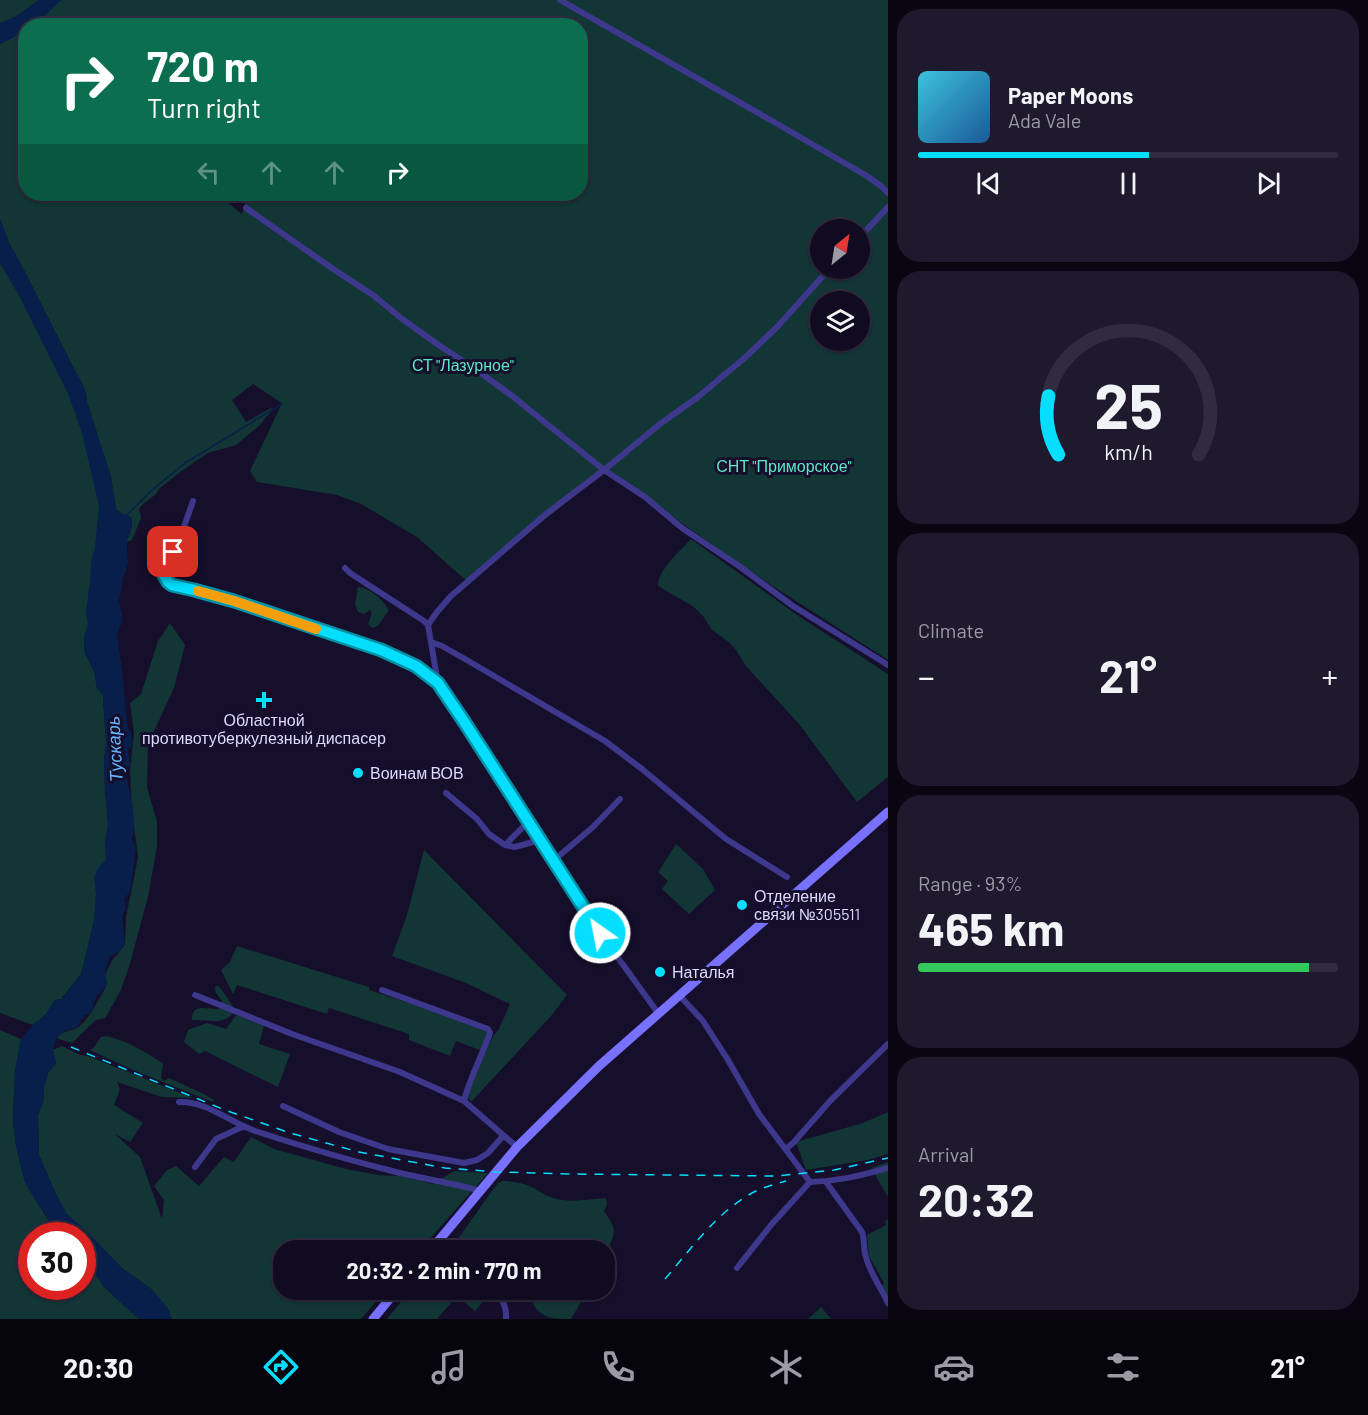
<!DOCTYPE html>
<meta charset="utf-8">
<style>
:root{--surface:#100b20;--page:#1e192d;--text:#f1f3f6;--muted:#9c9ba5;--line:#302b3e;--accent:#05deff}
body{margin:0;font-family:Barlow,sans-serif;background:var(--page);color:var(--text);height:100vh;display:flex;flex-direction:column;font-size:22px;white-space:nowrap}
*{box-sizing:border-box;margin:0}
p{font-size:20px;color:var(--muted)}
.icon{flex:none;width:33px;height:33px;fill:none;stroke:currentColor;stroke-width:2;stroke-linecap:round;stroke-linejoin:round}
.map{position:relative;flex:1;overflow:hidden}
.sheet{display:flex;flex-direction:column;gap:9px;padding:9px;background:#090612;width:480px}
.sheet>*{flex:none}
.top-card{position:absolute;left:18px;top:18px;width:570px;height:183px;border-radius:24px;box-shadow:0 2px 4px #0004,0 0 0 2px var(--line);background:#0b6e4f;color:#fff;overflow:hidden}
.needle{width:39px;rotate:30deg}
.buttons{position:absolute;left:810px;top:219px;display:grid;gap:12px}
.buttons a{display:grid;place-items:center;width:60px;height:60px;border-radius:50%;background:var(--surface);box-shadow:0 2px 4px #0004,0 0 0 2px var(--line);font-size:30px}
.speed{position:absolute;left:18px;top:1222px;display:flex;gap:12px;font-size:30px;font-weight:700;text-align:center}
.speed>*{display:grid;place-content:center;width:78px;height:78px;border-radius:50%;background:var(--surface);box-shadow:0 2px 4px #0004,0 0 0 2px var(--line);line-height:1}
.speed .limit{border:9px solid #d22;background:#fff;color:#111}
.pin{position:absolute;display:grid;place-items:center;width:51px;height:51px;color:#fff;margin:-26px;border-radius:12px;box-shadow:0 3px 9px #0006}
.me{position:absolute;width:66px;margin:-33px;rotate:327deg;stroke-linejoin:round;filter:drop-shadow(0 0 4px #0008)}
.turn{display:flex;align-items:center;gap:21px;height:126px;padding:0 30px;font-size:27px}
.turn .icon{width:78px;height:78px;stroke-width:2.5}
.turn b{display:block;font-size:42px;line-height:51px}
.lanes{display:flex;align-items:center;height:57px;padding:0 30px;background:#0003;justify-content:center;gap:30px;direction:ltr}
.lanes .off{opacity:.35}
.big{font-size:45px;font-weight:700;line-height:1.1}
.sheet .card{flex:1;display:flex;flex-direction:column;justify-content:center;gap:9px;min-width:0;padding:0 21px;border-radius:24px;background:var(--page)}
.sheet .dial{align-items:center;gap:0}
.dial svg{height:156px;overflow:visible;fill:none;stroke:var(--line);stroke-width:7;stroke-linecap:round;text-anchor:middle}
.dial text{fill:var(--text);stroke:none}
.song{display:flex;align-items:center;gap:18px}
.cover{width:72px;height:72px;border-radius:9px;background:linear-gradient(135deg,hsl(190 70% 55%),hsl(210 70% 35%))}
.played{height:6px;border-radius:3px;background:linear-gradient(90deg,var(--accent) 55%,var(--line) 55%)}
.keys{display:flex;justify-content:space-around;direction:ltr}
.heat{display:flex;justify-content:space-between;align-items:center;font-size:33px;direction:ltr}
.charge{height:9px;border-radius:4px;background:linear-gradient(90deg,#34c759 93%,var(--line) 0)}
.trip{position:absolute;left:273px;top:1240px;width:342px;height:60px;border-radius:24px;background:var(--surface);box-shadow:0 2px 4px #0004,0 0 0 2px var(--line);font-weight:700;line-height:60px;text-align:center}
.tabs{display:flex;height:96px;justify-content:space-around;align-items:center;background:#06040d;color:var(--muted)}
.tabs .icon{width:42px;height:42px}
.tabs .selected{color:var(--accent)}
.tabs b{font-size:27px;color:var(--text)}
main{display:flex;flex:1;min-height:0}
.map>svg:first-child{display:block}
.green{fill:#123535;fill-rule:evenodd}
.water{fill:#081e4b}
.lines{fill:none;stroke-linecap:round;stroke-linejoin:round}
.stream{stroke:#081e4b;stroke-width:1.5}
.minor{stroke:#3e388c;stroke-width:6}
.secondary{stroke:#7870ff;stroke-width:9}
.rail{stroke:#05deff;stroke-width:1.5;stroke-dasharray:9 8;stroke-linecap:butt}
.route-casing{stroke:#0390a6;stroke-width:15}
.route{stroke:#05deff;stroke-width:10}
.slow{stroke:#f59e0b;stroke-width:10}
.poi-dot{fill:#05deff;stroke:#150f2b;stroke-width:2}
.labels{text-anchor:middle;stroke-width:6;stroke-linejoin:round;paint-order:stroke}
.park-label{font-size:16px;fill:#5de7c9;stroke:#150f2b}
.poi-label{font-size:16px;fill:#dfd9ff;stroke:#150f2b;text-anchor:start}
.water-label{font-size:18px;font-style:italic;fill:#67b4ff;stroke:#150f2b}
</style>
<main>
<div class="map">
<svg width="888" height="1319" viewBox="0 0 888 1319">
<rect width="100%" height="100%" fill="#150f2b"/>
<!-- green -->
<path class="green" d="M0 0H39L15 17 0 23Z
M61 0H888V660L771 585 680 522 641 492 608 469 503 553 470 584 417 537 361 504 337 495 257 482 250 471 282 403 253 384 232 400 246 422 271 408 273 410 266 417 261 424 236 445 208 453 183 470 160 488 156 494 142 505 139 509 141 518 132 540 127 542 116 509 111 477 87 402C87 390 80 380 74 369L25 272 9 243 0 219V44L25 31 26 194H230L228 196V203L242 214 248 194H580V26L35 25ZM820 230H860V268H820ZM820 302H860V340H820Z
M0 263 18 293 68 393 81 429 106 519 88 624 84 638 85 653 94 671 97 688 103 695 106 744 104 761 105 788 108 824 105 843 115 841 81 974 61 999 55 1000 46 1014 33 1025 0 1013Z
M691 539 800 617 888 674V777L857 802 799 724 746 666 736 650 730 643 712 630 703 616 694 607 658 586C657 571 681 550 691 539Z
M358 587C373 589 381 599 389 610L378 626 372 628 368 624 372 613 370 610 364 614 358 612 355 604Z
M170 623 185 645 174 688 148 744 147 787 157 822V846L148 897 129 967 120 992 105 1018 96 1020 72 1043 56 1038C65 1029 69 1032 77 1028 89 1020 100 997 107 985L105 975 113 959 125 945 126 917 138 857 132 811 130 771 134 733 130 703 141 694 158 641Z
M676 844 703 869 715 890 689 914 662 889 668 881 658 872Z
M424 850 567 995 551 1016 471 1102 468 1097 470 1087 493 1036 499 1029 510 1004 466 983 392 956 407 915Z
M237 946 369 987V990L418 1006 488 1032 482 1051 456 1041 450 1056 409 1040V1034L329 1008 327 1014 237 985 233 994 221 970 230 962Z
M217 985C222 988 230 1003 235 1009 227 1027 208 1019 192 1020 191 1002 208 1010 219 1009L222 1001 216 993 215 988Z
M236 1015 264 1026 259 1044 290 1054 278 1087 205 1051 199 1054 184 1042 188 1030 207 1023 226 1029Z
M0 1030 21 1039 15 1071 13 1120 16 1146 25 1182 58 1236H32V1287H82L83 1260 92 1269 104 1287 139 1319H0Z
M107 1036C127 1041 147 1052 163 1064L161 1078 164 1081 169 1078 206 1095 214 1100 213 1102 133 1070 90 1050 94 1047 101 1037Z
M62 1046 80 1055 88 1056 193 1098 162 1097 117 1082 120 1089 114 1105 143 1123 130 1142 115 1134 140 1157 162 1219 164 1200 154 1186 167 1170 176 1166 199 1186 224 1157 234 1162 251 1137 274 1149 346 1169 379 1175 400 1176 433 1184 454 1171 488 1173 419 1251H284V1290H386L361 1319H172L167 1307 151 1289 122 1268 92 1237 66 1213 55 1192 39 1155 38 1115 44 1100V1088L48 1073 56 1063 53 1050Z
M888 1112V1154L868 1160 806 1170 796 1142 863 1123Z
M888 1162V1197L871 1168Z
M502 1181C514 1181 523 1183 534 1188 539 1191 545 1195 550 1197 569 1204 588 1199 606 1198L607 1204 604 1211C617 1230 617 1232 605 1253L604 1251H453L455 1243 492 1191 498 1183Z
M888 1219V1308L879 1290 884 1283 869 1256 867 1235 886 1225 885 1221Z
M411 1290H487L490 1293 475 1311 457 1296 437 1319H387Z
M506 1290H588L571 1319C550 1319 539 1318 530 1298L516 1297Z
M821 1307 831 1319H808Z"/>
<!-- water -->
<path class="water" d="M39 0H61L35 25 26 26 25 31 0 44V23L15 17Z
M0 219 9 243 25 272 74 369C80 380 87 390 87 402L111 477 116 509 123 514 129 516 132 519V527L127 542 128 564 123 578 119 601 123 620 117 634 122 669 127 725 131 733 132 746 128 749 130 766 125 769C129 791 138 818 132 840L136 848 130 892 124 899 126 908 122 916 125 945 118 952 110 956 105 973 107 985 96 997 91 1013 84 1016 76 1028 66 1030 56 1038 53 1050 56 1063 48 1073 44 1088V1100L38 1115 39 1155 55 1192 66 1213 92 1237 122 1268 151 1289 167 1307 172 1319H139L104 1287 92 1269 83 1260 82 1236H58L56 1234 44 1212 35 1200 25 1182 16 1146 13 1120 15 1071 21 1039 33 1025 46 1014 55 1000 62 999 81 974 94 920 96 894 94 877 98 868 106 860 105 844 108 824 105 788 104 761 106 744 103 695 97 688 94 671 85 653 84 638 88 624 86 611 90 582 91 561 95 547 99 506 81 429 68 393 18 293 0 263Z"/>
<g class="lines">
<!-- stream -->
<path class="stream" d="M127 515 152 490 185 463 282 404"/>
<!-- minor -->
<path class="minor" d="M560 0 774 122 867 176 881 186 888 193
M246 208 336 271 373 295 401 318 437 344 475 369 511 395 604 470 645 497 682 528 739 566 793 606 888 665
M860 237 888 207
M193 501 179 541 166 563 164 575 168 582 178 587 193 590 233 601 381 650 416 666 438 683 465 723 600 933 658 1013
M345 568 350 573 424 621 428 625
M431 642 442 646 465 659 605 741 642 769 726 839 787 877
M438 683 428 625 437 612 451 596 546 514 604 470 660 424 698 397 748 355 778 326 830 268
M446 793 477 819 489 834 505 845 515 847 540 840
M505 845 528 822
M553 861 593 827 620 799
M382 990 488 1029 490 1033C482 1056 470 1077 464 1101
M195 995 292 1034 400 1072 464 1101 517 1147
M679 995 703 1021 728 1060 759 1114 810 1182
M179 1102C207 1101 229 1122 255 1131 301 1146 348 1160 396 1172 424 1179 453 1183 481 1191
M283 1106 339 1132 388 1149 464 1163 477 1160 488 1153 503 1136
M786 1149 794 1142 830 1101 888 1044
M195 1167 216 1139 244 1126
M810 1182C839 1181 860 1176 888 1168
M826 1182 862 1232C865 1240 863 1249 866 1257 870 1273 881 1288 888 1303
M737 1268 771 1225 810 1182
M492 1290C502 1298 507 1306 506 1319"/>
<!-- secondary -->
<path class="secondary" d="M430 1251 517 1147 599 1066 888 812
M373 1319 397 1290"/>
<!-- rail -->
<path class="rail" d="M71 1047 225 1110 290 1133 359 1152 445 1168 497 1172 567 1174 777 1176 834 1170 888 1158
M665 1279C690 1250 714 1216 747 1196 759 1188 772 1185 786 1181"/>
</g>
<g class="lines">
<!-- route casing -->
<g class="route-casing">
<path id="route" d="M173 552 166 563 164 575 168 582 172 585 194 590 234 601 381 650 416 666 438 683 465 723 600 933"/>
</g>
<!-- route -->
<use href="#route" class="route"/>
<!-- slow -->
<path class="slow" d="M198 591 234 601 316 629"/>
</g>
<!-- markers -->
<g class="poi-dot">
<path d="M261 691h6v6h6v6h-6v6h-6v-6h-6v-6h6z"/>
<circle cx="358" cy="773" r="6"/>
<circle cx="742" cy="905" r="6"/>
<circle cx="660" cy="972" r="6"/>
</g>
<g class="labels">
<!-- park labels -->
<g class="park-label">
<text x="463" y="371">СТ "Лазурное"</text>
<text x="784" y="472">СНТ "Приморское"</text>
</g>
<!-- poi labels -->
<g class="poi-label">
<text x="264" y="726" text-anchor="middle">Областной<tspan x="264" dy="18">противотуберкулезный диспасер</tspan></text>
<text x="370" y="779">Воинам ВОВ</text>
<text x="754" y="902">Отделение<tspan x="754" dy="18">связи №305511</tspan></text>
<text x="672" y="978">Наталья</text>
</g>
<!-- water labels -->
<g class="water-label">
<text transform="translate(115 749) rotate(-93)" y="6">Тускарь</text>
</g>
</g>
</svg>
<div class="buttons">
<a><svg class="needle" viewBox="-14 -14 28 28"><path d="M0-13l5 13h-10z" fill="#e53935"/><path d="M0 13l5-13h-10z" fill="#9c9ba5"/></svg></a>
<a><svg class="icon" aria-label="layers" viewBox="0 0 24 24"><path d="M12 4l9 5-9 5-9-5zM3 14l9 5 9-5"/></svg></a>
</div>
<div class="speed"><div class="limit">30</div></div>
<div class="pin" style="left:173px;top:552px;background:#d93025"><svg class="icon" aria-label="arrive" viewBox="0 0 24 24"><path d="M6 21V4h12l-3 4 3 4H6"/></svg></div>
<svg class="me" style="left:600px;top:933px" viewBox="-20 -20 40 40"><circle r="17" fill="#05deff" stroke="#fff" stroke-width="3"/><path d="M0-11L8 9 0 5-8 9z" fill="#fff"/></svg>
<div class="trip">20:32 · 2 min · 770 m</div>
<div class="top-card">
<div class="turn"><svg class="icon" aria-label="right" viewBox="0 0 24 24"><path d="M7 20v-9h11M14 6l5 5-5 5"/></svg><div><b>720 m</b>Turn right</div></div>
<div class="lanes"><svg class="icon off" aria-label="left" viewBox="0 0 24 24"><path d="M17 20v-9H6M10 6l-5 5 5 5"/></svg><svg class="icon off" aria-label="ahead" viewBox="0 0 24 24"><path d="M12 20V5M6 11l6-6 6 6"/></svg><svg class="icon off" aria-label="ahead" viewBox="0 0 24 24"><path d="M12 20V5M6 11l6-6 6 6"/></svg><svg class="icon" aria-label="right" viewBox="0 0 24 24"><path d="M7 20v-9h11M14 6l5 5-5 5"/></svg></div>
</div>
</div>
<section class="sheet">
<div class="card">
<div class="song"><i class="cover"></i><div><b>Paper Moons</b><p>Ada Vale</p></div></div>
<div class="played"></div>
<div class="keys"><svg class="icon" aria-label="previous" viewBox="0 0 24 24"><path d="M18 5L8 12l10 7zM5 5v14"/></svg><svg class="icon" aria-label="pause" viewBox="0 0 24 24"><path d="M8 5v14M16 5v14"/></svg><svg class="icon" aria-label="next" viewBox="0 0 24 24"><path d="M6 5l10 7-10 7zM19 5v14"/></svg></div>
</div>
<div class="card dial"><svg viewBox="0 0 100 80">
<path d="M14 69A42 42 0 1 1 86 69"/>
<path d="M14 69A42 42 0 0 1 9 39" stroke="#05deff"/>
<text x="50" y="56" font-size="32" font-weight="700">25</text>
<text x="50" y="72" font-size="11">km/h</text>
</svg></div>
<div class="card"><p>Climate</p>
<div class="heat"><a>−</a><b class="big">21°</b><a>+</a></div>
</div>
<div class="card"><p>Range · 93%</p><b class="big">465 km</b><div class="charge"></div></div>
<div class="card"><p>Arrival</p><b class="big">20:32</b></div>
</section>
</main>
<nav class="tabs">
<b>20:30</b>
<svg class="icon selected" aria-label="directions" viewBox="0 0 24 24"><path d="M12 3l9 9-9 9-9-9zM9 14v-3h6M13 9l2 2-2 2"/></svg>
<svg class="icon" aria-label="music" viewBox="0 0 24 24"><path d="M9 18V5l10-2v13"/><circle cx="6" cy="18" r="3"/><circle cx="16" cy="16" r="3"/></svg>
<svg class="icon" aria-label="phone" viewBox="0 0 24 24"><path d="M5 4h4l2 5-3 2q2 4 5 5l2-3 5 2v4C11 20 4 13 5 4z"/></svg>
<svg class="icon" aria-label="climate" viewBox="0 0 24 24"><path d="M12 3v18M4 7l16 10M4 17L20 7"/></svg>
<svg class="icon" aria-label="car" viewBox="0 0 24 24"><path d="M5 17H2v-5l4-1 3-4h7l3 4 3 1v5h-3M9 17h6M6 11h13"/><circle cx="7" cy="17" r="2"/><circle cx="17" cy="17" r="2"/></svg>
<svg class="icon" aria-label="filters" viewBox="0 0 24 24"><path d="M4 7h16M4 17h16"/><circle cx="9" cy="7" r="2"/><circle cx="15" cy="17" r="2"/></svg>
<b>21°</b>
</nav>
